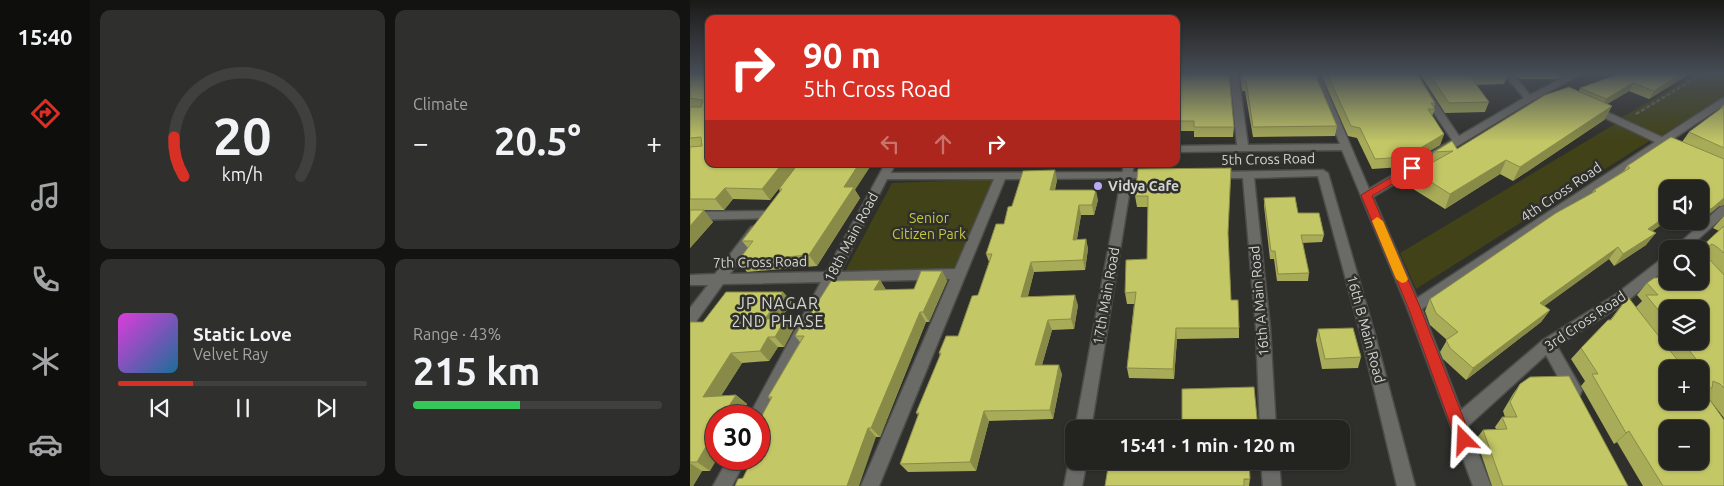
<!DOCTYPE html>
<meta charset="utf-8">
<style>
:root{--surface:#232320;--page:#2f2f2d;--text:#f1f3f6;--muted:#a3a4a5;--line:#40403e;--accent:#d93025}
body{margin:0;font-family:Ubuntu,sans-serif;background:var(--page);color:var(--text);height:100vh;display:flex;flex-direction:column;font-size:19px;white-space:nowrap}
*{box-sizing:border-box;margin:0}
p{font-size:16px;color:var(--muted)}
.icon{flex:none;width:28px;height:28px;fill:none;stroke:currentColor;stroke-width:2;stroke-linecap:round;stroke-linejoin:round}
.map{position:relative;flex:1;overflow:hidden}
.details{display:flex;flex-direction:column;gap:10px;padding:10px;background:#131312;width:600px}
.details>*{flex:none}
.hud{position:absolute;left:15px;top:15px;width:475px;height:152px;border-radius:10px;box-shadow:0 1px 4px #0004,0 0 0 1px var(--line);background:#d93025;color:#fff;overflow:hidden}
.fabs{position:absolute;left:969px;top:180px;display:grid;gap:10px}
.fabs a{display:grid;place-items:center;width:50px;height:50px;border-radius:10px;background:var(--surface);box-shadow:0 1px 4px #0004,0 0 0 1px var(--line);font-size:25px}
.speed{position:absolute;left:15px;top:405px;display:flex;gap:10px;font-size:25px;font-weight:700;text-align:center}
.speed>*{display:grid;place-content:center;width:65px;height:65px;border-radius:50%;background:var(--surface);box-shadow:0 1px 4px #0004,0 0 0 1px var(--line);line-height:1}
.speed .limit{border:8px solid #d22;background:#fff;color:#111}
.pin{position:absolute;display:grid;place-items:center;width:42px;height:42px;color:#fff;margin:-21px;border-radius:10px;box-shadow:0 2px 8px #0006}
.me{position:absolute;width:55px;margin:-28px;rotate:339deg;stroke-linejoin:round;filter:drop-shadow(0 0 4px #0008)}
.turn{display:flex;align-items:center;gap:18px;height:105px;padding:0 15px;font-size:22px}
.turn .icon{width:65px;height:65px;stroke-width:2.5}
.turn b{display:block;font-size:35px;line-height:42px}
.lanes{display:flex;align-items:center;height:48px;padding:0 15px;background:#0003;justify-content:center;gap:25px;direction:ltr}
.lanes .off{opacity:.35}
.big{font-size:38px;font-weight:700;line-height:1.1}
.details .card{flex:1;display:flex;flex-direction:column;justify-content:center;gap:8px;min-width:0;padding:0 18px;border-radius:10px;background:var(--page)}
.details .dial{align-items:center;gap:0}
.dial svg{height:130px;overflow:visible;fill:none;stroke:var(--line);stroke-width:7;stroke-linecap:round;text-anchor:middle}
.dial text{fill:var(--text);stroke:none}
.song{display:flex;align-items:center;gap:15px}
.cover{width:60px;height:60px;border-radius:8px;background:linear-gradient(135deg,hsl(300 70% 55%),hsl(200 70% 35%))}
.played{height:5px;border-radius:2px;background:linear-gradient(90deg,var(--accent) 30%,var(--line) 30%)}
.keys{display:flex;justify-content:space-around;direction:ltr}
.heat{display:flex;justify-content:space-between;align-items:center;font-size:28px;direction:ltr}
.charge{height:8px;border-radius:4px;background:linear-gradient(90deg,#34c759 43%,var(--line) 0)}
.details .tiles{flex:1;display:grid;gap:10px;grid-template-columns:repeat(2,1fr)}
.trip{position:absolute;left:375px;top:420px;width:285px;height:50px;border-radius:10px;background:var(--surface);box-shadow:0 1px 4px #0004,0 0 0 1px var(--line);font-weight:700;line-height:50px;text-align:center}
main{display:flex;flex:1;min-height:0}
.tabs{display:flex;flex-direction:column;width:90px;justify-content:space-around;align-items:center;background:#0e0e0d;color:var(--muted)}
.tabs .icon{width:35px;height:35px}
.tabs .on{color:var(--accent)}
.tabs b{font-size:22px;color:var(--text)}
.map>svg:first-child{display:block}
.green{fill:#414217}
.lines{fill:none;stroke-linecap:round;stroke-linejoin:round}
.minor-casing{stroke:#4c4c49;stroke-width:3}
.tertiary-casing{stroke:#4c4c49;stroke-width:3}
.path{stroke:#646461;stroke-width:2.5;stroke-dasharray:4 2;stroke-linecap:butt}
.minor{fill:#6a6a67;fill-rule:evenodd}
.tertiary{fill:#6a6a67;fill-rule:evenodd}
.wall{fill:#a8ab57;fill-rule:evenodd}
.shaded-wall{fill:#888b47}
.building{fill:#c3c765;stroke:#888b47;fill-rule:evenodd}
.route{fill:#d93025;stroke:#8d1f18}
.slow{fill:#f59e0b}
.poi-dot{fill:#b7abf8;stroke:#2f2f2b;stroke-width:2}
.labels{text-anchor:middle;stroke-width:5;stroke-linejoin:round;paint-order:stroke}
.street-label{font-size:14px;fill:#d4d4d2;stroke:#2f2f2b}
.poi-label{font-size:14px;font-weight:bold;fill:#d4d4d2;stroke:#2f2f2b;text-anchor:start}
.park-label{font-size:14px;fill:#c3c742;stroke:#2f2f2b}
.quarter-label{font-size:16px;letter-spacing:1px;fill:#d3d4cf;stroke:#2f2f2b}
</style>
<main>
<nav class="tabs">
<b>15:40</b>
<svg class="icon on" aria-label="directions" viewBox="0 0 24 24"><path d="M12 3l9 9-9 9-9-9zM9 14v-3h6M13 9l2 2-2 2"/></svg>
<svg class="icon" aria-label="music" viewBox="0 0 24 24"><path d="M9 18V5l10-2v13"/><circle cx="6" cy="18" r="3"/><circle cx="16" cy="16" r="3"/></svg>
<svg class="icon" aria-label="phone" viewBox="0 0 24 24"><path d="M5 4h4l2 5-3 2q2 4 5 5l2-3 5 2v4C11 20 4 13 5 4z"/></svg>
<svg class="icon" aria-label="climate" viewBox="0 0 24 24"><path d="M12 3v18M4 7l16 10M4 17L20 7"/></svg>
<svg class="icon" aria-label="car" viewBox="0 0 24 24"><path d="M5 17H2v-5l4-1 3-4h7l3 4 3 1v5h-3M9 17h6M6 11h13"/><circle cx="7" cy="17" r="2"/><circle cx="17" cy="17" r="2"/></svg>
</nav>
<section class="details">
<div class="tiles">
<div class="card dial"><svg viewBox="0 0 100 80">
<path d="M14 69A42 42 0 1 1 86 69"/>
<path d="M14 69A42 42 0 0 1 8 45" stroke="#d93025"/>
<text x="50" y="56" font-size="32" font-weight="700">20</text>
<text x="50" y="72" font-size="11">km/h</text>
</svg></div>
<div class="card"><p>Climate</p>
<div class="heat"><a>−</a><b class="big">20.5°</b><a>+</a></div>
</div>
<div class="card">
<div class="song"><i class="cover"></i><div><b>Static Love</b><p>Velvet Ray</p></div></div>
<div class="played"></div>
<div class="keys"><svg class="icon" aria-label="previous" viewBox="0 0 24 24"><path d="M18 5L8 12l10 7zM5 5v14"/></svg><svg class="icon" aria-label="pause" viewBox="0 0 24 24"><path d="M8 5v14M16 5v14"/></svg><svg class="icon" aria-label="next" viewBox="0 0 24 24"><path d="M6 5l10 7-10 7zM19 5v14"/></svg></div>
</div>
<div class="card"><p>Range · 43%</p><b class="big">215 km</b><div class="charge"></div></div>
</div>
</section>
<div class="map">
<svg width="1034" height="486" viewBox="0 0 1034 486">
<rect width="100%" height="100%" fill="#2f2f2b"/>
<!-- green -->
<path class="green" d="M1007 74H1034V96L970 136 932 117Z
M925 124 961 140 726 289 710 253Z
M309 179 280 269 153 275 202 183Z"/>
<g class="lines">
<!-- minor casing -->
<g class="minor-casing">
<path id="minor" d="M540 74H548L558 145 650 144 621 74H630L679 189 762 140 718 74H727L769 136 834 98 814 74H823L840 95 880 74H891L842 101 683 197 727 298 965 142 898 110V106H904L972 137 1031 99 1034 98V105L980 141 983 144 982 146H974L732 309 771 410 853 340 925 295 978 254V267L935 303 867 346 892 390 890 395 884 397 878 395 856 355 778 426 801 486H783L717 307 652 150 486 152V146L547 145Z
M195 164H205L201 173 464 172 469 175 464 178 315 179 189 486H171L260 279 145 282 73 421 69 423V416H59L131 282 33 284 5 323 0 325V308L18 285H0V275L25 274 61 227 65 226 71 230 40 274 136 272ZM197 179H304L265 269 150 272Z
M633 170 638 173 685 335 725 486H707L671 335 628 176 564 178 580 328 586 429H570L566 328 553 178H524L519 175 524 172Z
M1034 206V216L997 249H983L1030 207Z
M75 211 79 212 81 215 79 218 0 220V212Z
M38 459H56L42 486H23Z
M571 461H589L591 486H573Z"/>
</g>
<!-- tertiary casing -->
<g class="tertiary-casing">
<path id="tertiary" d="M434 164H444L401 429H385Z
M384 454V461H397L392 486H374L379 461Z"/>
</g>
<!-- path -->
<path class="path" d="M946 114 1012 74"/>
<!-- minor -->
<use href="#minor" class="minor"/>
<!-- tertiary -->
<use href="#tertiary" class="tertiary"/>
</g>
<!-- wall -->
<path class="wall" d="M0 74H19V164L165 190 170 198 127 266 57 272 48 261 58 248 52 241 90 192 89 189 97 178 80 200 43 199 34 210H9L23 222 0 248Z
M486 74 544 127 543 137H504V131H486Z
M550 74H625L647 126 645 136 563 137 555 91H552Z
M631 74H727L745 103 744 107 745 109 742 116 754 134 750 145 712 167 682 169 667 138 658 136Z
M730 74H818L814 84 786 85 799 102 795 112 755 113Z
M825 74H872L871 77 866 79H830Z
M929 74H999L959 99 939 91 917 104 922 106 914 120 823 181 810 174 755 209 720 187 725 172 739 164 744 152 767 149 889 91 890 88Z
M1034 105V205L1029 206 1011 221H1010V189H978V220L962 231 956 245 924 266 919 259 854 306 860 310 851 322 776 380 753 359 750 352 757 340 740 325 735 311 740 299 901 194 904 190 934 171 937 166 992 142 999 132 1028 111 1032 106Z
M448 169 538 235 541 300 549 328V338L487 339 484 379 439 378 437 368 444 304H437L435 293 457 259 458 207H447L445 196Z
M367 180 365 190 408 200 404 215H391L387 239H396L398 249 395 270 344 272 338 296 388 305 384 329 362 330 352 365 372 374 363 419 299 421 286 471 218 472 210 464 228 415 226 413 250 356 249 353 268 336 288 295 299 262 296 254 314 224Z
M574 198 608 213 634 235 632 242 612 243 619 273 618 281H587L584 259H580L574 206Z
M1034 216V418L1016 395 1034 486H953L927 442 924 444 891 386 895 381 881 359 891 348 920 320 938 297 956 321 946 307 952 301 947 295 957 283 973 277 971 275 978 268V281H1010V249L1029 231 1023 228ZM978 309 1010 341H978Z
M252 271 257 281 239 322H236L190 437H186L53 478 72 435 69 432V421L81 400 78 397 110 342 105 336 119 316 190 280 196 290 224 289Z
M93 292 102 302 91 318 104 328 94 347H88L79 361 52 363 31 396 46 395 57 404 50 416H26L20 471H12L3 486H0V322H13Z
M628 329 671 357 668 368 632 369 626 340Z
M830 384 938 486H802L786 439 793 430 806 429 805 427 812 417H815L813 411 823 394Z
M560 479 559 486H415Z"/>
<!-- shaded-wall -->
<path class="shaded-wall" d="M869 74H872L871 77 866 79Z
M991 74H999L959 99 964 91Z
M943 83 939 91 912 107 916 99Z
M922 106 914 120 823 181 830 167Z
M754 134 750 145 712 167 715 157Z
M816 160 810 174 755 209 760 194Z
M92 164H108L80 200 72 189Z
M169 164H182L165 190 170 198 127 266 119 255 154 187Z
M365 170 367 180 362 200 360 190Z
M35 188 43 199 34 210 25 199Z
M406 190 408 200 404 215 402 205Z
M1034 198V205L1029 206 1011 221 1021 209Z
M389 205 391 215 385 250 383 240Z
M14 210 23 222 0 248V226Z
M978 215V220L949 241 958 229Z
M966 233 956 245 924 266 933 254Z
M396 239 398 249 395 270 393 260Z
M928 247 919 259 842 315 850 303Z
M341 262 344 272 335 307 331 297Z
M252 271 257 281 239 322 233 312Z
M190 280 196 290H184Z
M93 292 102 302 84 329 75 319Z
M385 295 388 305 384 329 381 319Z
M860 310 851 322 776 380 783 368Z
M230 312 236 322 190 437 181 428Z
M96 318 104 328 94 347 85 337Z
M358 320 362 330 349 375 345 365Z
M486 328 487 339 484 379 483 369Z
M78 337 88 347 79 361 70 351Z
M41 353 52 363 24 407 13 397Z
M369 365 372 374 363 419 360 410Z
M46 395 57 404 50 416H33Z
M294 411 299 421 286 471 280 462Z
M178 428 186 437 169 486H157Z
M26 429 27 459 20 471 7 462Z
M939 431 927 442 924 444 936 433Z
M0 463 12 471 3 486H0Z"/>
<!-- building -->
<path class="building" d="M0 74H19V164H92L72 189 35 188 25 199H0V147L12 146 11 137 0 138V107H11L13 100 0 98Z
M493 74H539L544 127H504V121H486V76Z
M552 74H625L647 126 563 127 556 81H553Z
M637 74H727L745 103H741L745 109H738L754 134 715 157 685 159 670 128 661 126Z
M739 74H817L818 75 780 76 799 102 759 103Z
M929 74H991L964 91 943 83 916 99 890 88Z
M879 87 922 106 830 167 816 160 760 194 725 172 763 151 744 152 762 141 767 149 855 95Z
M1034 105V148L999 132 1033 107 1032 106Z
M981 137 1034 159V198L1021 209 1010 203V189H978V215L958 229 966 233 933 254 928 247 850 303 860 310 783 368 760 348 756 340 768 332 746 313 740 299 866 213 906 191 904 190 940 168 937 166Z
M108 164H169L154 187H164L119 255 48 261 63 241H52L92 189H89Z
M541 168 538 233 541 300H548L549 328H486L483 369 437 368 446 292 435 293 436 260 457 259 458 196H445L448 169Z
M365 170 360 190H406L402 205H389L383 240 396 239 393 260 341 262 331 297 385 295 381 319 358 320 345 365H369L360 410 294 411 280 462 210 464 229 413H226L251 353H249L256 336H268L282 296 288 295 302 254H296L306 224H314L318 207 322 206 333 171Z
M605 197 608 213H629L634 235H611L619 273 588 274 585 251H581L574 198Z
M0 210H14L0 226Z
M1034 226V253L1027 247 1022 244 1019 246V259L1034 275V388L1030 384 1023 381 1022 388H1014L1013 390 1034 420V486H973L939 431 936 433 902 374H908L891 348 918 320H921L938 297 989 362 1006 359 992 341H1010V309H978V322L956 295H968L957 283 964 278 978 277V281H1010V249H1009ZM978 369H1010V401H978ZM978 429H1010V461H978Z
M231 271H252L233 312H230L181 428H178L157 486H45L48 479 53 478 62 459H69V443L76 428H69V421L82 397H78L114 336H105L116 316H119L141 281 190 280 184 290 224 289Z
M36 292H93L75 319 96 318 85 337H78L70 351 41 353 13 397 46 395 33 416H26V429L7 462H0V322H13Z
M663 328 671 357 635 359 628 329Z
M879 376 938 486H813L793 430 817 429 812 417H827L820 402 830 384 840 377Z
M564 387 568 429H492V389Z
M419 461H559L560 479H554V486H415Z"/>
<!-- sky -->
<linearGradient id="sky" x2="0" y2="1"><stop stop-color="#1a1a18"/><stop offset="0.52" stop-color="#474d55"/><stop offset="1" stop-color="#474d55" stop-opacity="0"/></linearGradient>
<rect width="1034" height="142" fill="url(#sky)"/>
<!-- route -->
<path class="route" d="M722 165 726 166V170L682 196 730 307 782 440 779 445 774 447 768 445 766 440 718 307 671 195Z"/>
<!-- slow -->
<path class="slow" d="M687 217 693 221 718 279 716 282 712 283 706 279 682 221Z"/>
<!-- markers -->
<circle class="poi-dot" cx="408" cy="186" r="5"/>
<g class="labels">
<!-- street labels -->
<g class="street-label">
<text transform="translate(578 159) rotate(-1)" y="5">5th Cross Road</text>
<text transform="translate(871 192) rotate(-34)" y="5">4th Cross Road</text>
<text transform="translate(161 237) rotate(-62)" y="5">18th Main Road</text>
<text transform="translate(70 262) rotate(-1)" y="5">7th Cross Road</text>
<text transform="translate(416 296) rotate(-80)" y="5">17th Main Road</text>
<text transform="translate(569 301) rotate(-95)" y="5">16th A Main Road</text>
<text transform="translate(895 321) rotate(-34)" y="5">3rd Cross Road</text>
<text transform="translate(676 329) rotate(75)" y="5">16th B Main Road</text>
</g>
<!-- poi labels -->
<g class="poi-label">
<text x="418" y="191">Vidya Cafe</text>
</g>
<!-- park labels -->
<g class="park-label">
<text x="239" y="223">Senior<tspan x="239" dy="16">Citizen Park</tspan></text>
</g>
<!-- quarter labels -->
<g class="quarter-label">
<text x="88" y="309">JP NAGAR<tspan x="88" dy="18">2ND PHASE</tspan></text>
</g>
</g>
</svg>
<div class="fabs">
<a><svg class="icon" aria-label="sound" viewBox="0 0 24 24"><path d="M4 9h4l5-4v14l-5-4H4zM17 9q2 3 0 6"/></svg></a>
<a><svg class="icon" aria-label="search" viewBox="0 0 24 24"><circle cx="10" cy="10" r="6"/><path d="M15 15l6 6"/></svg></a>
<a><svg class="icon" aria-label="layers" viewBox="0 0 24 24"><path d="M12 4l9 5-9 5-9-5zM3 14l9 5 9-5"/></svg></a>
<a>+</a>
<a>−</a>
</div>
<div class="speed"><div class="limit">30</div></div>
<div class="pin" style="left:722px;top:168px;background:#d93025"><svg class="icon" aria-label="arrive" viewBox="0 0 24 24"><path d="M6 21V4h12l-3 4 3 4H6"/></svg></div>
<svg class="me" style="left:774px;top:440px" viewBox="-20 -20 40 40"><path d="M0-17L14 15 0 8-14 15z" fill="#d93025" stroke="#fff" stroke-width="4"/></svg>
<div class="trip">15:41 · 1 min · 120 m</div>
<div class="hud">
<div class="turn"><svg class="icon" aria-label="right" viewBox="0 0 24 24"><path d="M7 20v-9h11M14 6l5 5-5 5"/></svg><div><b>90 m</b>5th Cross Road</div></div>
<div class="lanes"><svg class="icon off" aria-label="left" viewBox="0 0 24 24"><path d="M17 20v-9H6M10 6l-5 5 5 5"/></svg><svg class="icon off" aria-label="ahead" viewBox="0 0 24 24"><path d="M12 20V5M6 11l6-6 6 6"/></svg><svg class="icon" aria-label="right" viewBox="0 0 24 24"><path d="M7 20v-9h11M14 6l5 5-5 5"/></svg></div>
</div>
</div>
</main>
